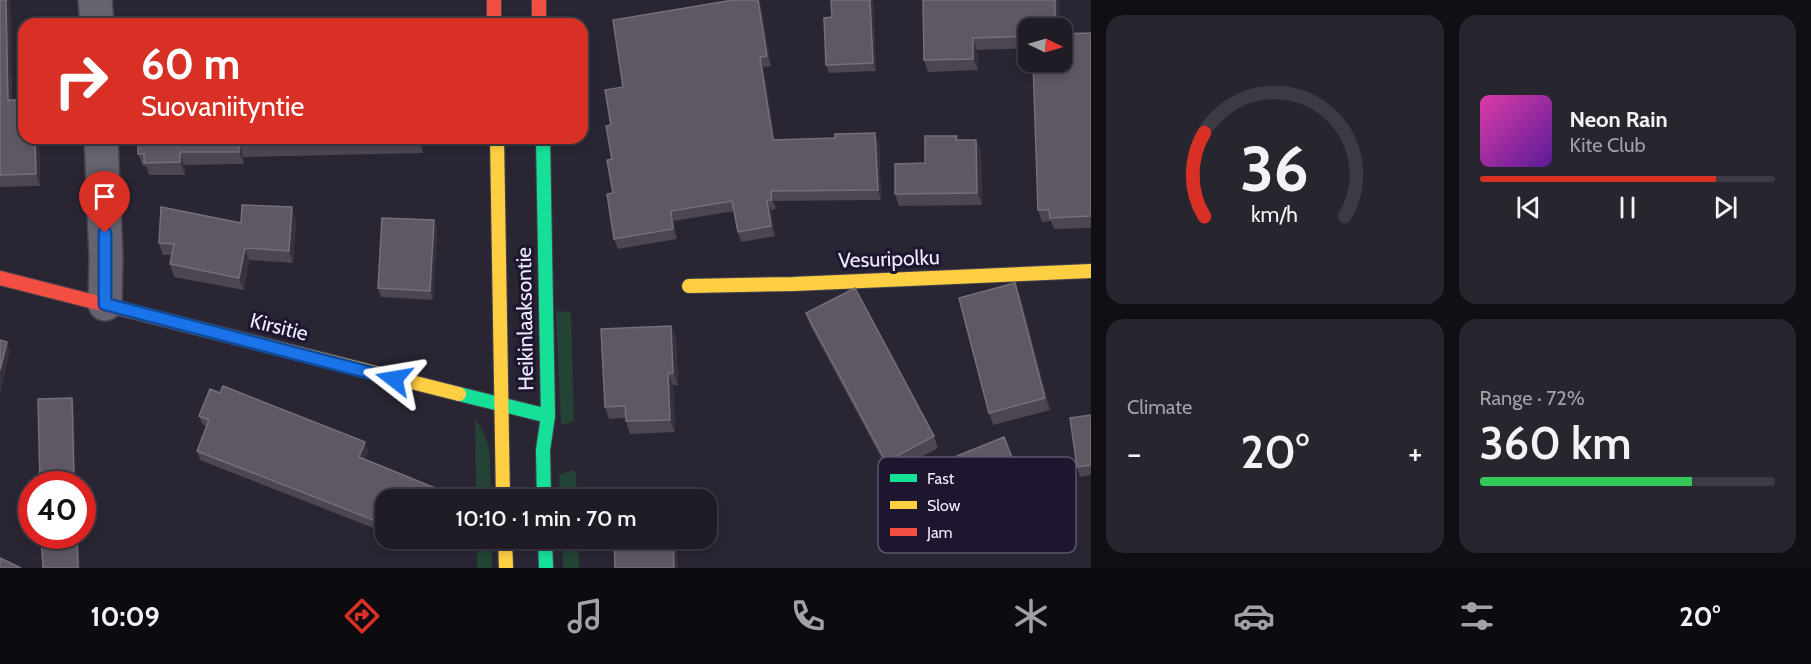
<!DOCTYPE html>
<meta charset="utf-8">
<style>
:root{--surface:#1f1c26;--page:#27252e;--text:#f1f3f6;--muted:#a1a1a7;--line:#3c3a43;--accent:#d93025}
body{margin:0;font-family:Cabin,sans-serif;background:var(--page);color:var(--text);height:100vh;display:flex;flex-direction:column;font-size:22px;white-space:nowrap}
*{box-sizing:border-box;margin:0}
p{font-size:20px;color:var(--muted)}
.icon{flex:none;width:33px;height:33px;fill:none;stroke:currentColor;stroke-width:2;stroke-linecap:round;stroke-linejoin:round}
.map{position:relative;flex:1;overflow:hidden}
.sheet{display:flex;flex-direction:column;gap:15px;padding:15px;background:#110f15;width:720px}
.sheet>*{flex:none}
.guide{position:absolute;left:18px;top:18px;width:570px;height:126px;border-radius:18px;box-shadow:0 3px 9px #0003,0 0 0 2px var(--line);background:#d93025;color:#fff;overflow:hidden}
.needle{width:39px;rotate:95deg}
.tools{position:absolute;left:1018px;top:18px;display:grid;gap:12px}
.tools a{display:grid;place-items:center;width:54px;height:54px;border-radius:12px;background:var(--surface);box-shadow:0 3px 9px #0003,0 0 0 2px var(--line);font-size:30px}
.speed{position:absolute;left:18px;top:471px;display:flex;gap:12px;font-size:30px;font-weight:700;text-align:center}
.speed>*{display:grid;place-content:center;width:78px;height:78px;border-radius:50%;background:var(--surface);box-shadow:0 3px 9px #0003,0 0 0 2px var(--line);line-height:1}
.speed .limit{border:9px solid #d22;background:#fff;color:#111}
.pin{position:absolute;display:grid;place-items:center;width:51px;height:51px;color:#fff;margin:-62px -26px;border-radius:50% 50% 50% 0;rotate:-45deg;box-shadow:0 0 6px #0007}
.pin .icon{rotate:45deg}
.me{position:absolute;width:66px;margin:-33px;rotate:284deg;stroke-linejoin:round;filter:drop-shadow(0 0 4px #0008)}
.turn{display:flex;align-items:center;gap:21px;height:126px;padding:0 24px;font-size:27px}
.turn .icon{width:78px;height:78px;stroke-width:2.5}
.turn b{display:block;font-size:42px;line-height:51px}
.big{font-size:45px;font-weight:600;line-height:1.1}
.sheet .widget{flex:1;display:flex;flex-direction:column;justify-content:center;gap:9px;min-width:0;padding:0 21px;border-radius:18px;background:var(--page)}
.sheet .dial{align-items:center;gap:0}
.dial svg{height:156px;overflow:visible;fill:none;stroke:var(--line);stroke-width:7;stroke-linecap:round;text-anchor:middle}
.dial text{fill:var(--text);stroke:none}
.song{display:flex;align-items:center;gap:18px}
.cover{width:72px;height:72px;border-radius:9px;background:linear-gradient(135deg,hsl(320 70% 55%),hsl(270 70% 35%))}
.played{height:6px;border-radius:3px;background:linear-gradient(90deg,var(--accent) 80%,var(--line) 80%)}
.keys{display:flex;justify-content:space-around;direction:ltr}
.heat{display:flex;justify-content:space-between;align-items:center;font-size:33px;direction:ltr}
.charge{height:9px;border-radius:4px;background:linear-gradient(90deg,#34c759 72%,var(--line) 0)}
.sheet .tiles{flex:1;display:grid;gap:15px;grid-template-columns:repeat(2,1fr)}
.trip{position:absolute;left:375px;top:489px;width:342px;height:60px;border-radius:18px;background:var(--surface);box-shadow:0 3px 9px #0003,0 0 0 2px var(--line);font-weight:600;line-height:60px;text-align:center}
.tabs{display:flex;height:96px;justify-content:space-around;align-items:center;background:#0c0b0f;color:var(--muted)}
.tabs .icon{width:42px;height:42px}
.tabs .active{color:var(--accent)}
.tabs b{font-size:27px;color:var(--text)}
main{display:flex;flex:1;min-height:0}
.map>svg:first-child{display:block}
.grass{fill:#234337}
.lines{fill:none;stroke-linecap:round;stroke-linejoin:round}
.street-casing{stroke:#46434f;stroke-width:36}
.fast-casing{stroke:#46434f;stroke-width:16}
.slow-casing{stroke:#46434f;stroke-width:16}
.jam-casing{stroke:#46434f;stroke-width:16}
.street{stroke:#66636e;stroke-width:33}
.fast{stroke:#16e098;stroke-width:14}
.slow{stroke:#ffcf43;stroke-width:14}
.jam{stroke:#f24e42;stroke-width:14}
.wall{fill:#4d4651}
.shaded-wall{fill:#37323d}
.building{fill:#5f5863;stroke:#756f7b;stroke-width:1.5}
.route-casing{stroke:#114b97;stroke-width:15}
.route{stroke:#1a73e8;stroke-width:10}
.labels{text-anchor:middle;stroke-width:6;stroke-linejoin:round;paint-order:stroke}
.street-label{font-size:21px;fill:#efeafc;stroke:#1d162e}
.key{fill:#1d162e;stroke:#5c566c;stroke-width:1.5}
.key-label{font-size:16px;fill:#efeafc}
</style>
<main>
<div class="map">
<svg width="1091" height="568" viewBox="0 0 1091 568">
<rect width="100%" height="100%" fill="#292533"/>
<!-- grass -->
<path class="grass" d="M556 311 571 312 574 421 561 425Z
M475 419C494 441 490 472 491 499H476Z
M572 470 576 473 577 499H560L559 475Z
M477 539H492V568H477Z
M562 539H578L579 568H563Z"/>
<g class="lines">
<!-- street casing -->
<g class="street-casing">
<path id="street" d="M95 0 97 24
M101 138 106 257 105 304"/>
</g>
<!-- fast casing -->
<g class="fast-casing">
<path id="fast" d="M543 138 548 416 543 450 544 500
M459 394 548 416
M545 538 546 568"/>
</g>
<!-- slow casing -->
<g class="slow-casing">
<path id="slow" d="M497 138 503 500
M689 286 793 284 1091 271
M193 327 459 394
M505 538 506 568"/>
</g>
<!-- jam casing -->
<g class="jam-casing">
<path id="jam" d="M494 0V24
M539 0V24
M0 278 193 327"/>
</g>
<!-- street -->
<use href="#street" class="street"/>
<!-- fast -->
<use href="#fast" class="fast"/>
<!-- slow -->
<use href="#slow" class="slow"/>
<!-- jam -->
<use href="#jam" class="jam"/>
</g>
<!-- wall -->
<path class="wall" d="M0 0H10L12 100 24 138H39L40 186 0 187Z
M733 0H759L761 6 771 66 763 67 775 140 835 138 879 143 881 200 774 201 776 209 771 210 775 236 741 242 738 232 734 211 674 221 677 239 618 249 614 239 611 125 623 87Z
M873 0 876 71 829 73 826 65 832 17Z
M923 0H1059V28H1029V48L977 50 978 70 928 72 924 60Z
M1091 33V228L1054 229 1051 221 1042 222 1038 210Z
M138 138H423V153L244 157V164L184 165 185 175H149L146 166H143L138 154Z
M958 140H976L981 152 982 205 899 206 895 194 925 163Z
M296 219 293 263 249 260 244 290 174 277 170 264 172 255H163L159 243 241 223Z
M434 220 437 230 433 300 381 297 378 288Z
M1020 295 1050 410 993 425 989 413Z
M806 313 934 436 938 448 890 474 810 325Z
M671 326 676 338 678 385H673L675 432 630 434 626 421V418L609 419 605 407Z
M220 393 365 442 368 451 365 460 440 490 443 500H386V533L200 460 197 451 207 426 203 425 199 416Z
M1091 415V475L1080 477 1077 467Z
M1004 437 1026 493 979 511 957 456Z
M399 538H428L424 548Z"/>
<!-- shaded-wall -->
<path class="shaded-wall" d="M6 0H10L12 113 8 100Z
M758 0 761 6 771 66 767 56Z
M870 0H873L876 71 873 63Z
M1055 0H1059V28H1055Z
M973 38 977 50 978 70 973 59Z
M760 57 763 67 777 150 773 140Z
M875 133 879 143 881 200 878 190Z
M35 138H39L40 186 36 174Z
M419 138H423V153L419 141Z
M976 140 981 152 982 205 977 193Z
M239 144 244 157V164L239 152Z
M180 152 184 165 185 175 180 162Z
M771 191 774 201 776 209 772 200Z
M767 200 771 210 775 236 771 226Z
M292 207 296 219 293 263 289 251Z
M671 211 674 221 677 239 673 229Z
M434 220 437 230 433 300 430 291Z
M245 248 249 260 244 290 239 278Z
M1015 283 1020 295 1050 410 1045 398Z
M671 326 676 338 678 385 673 373Z
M7 342 10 351 0 394V370Z
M668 373 673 385 675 432 670 420Z
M72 398 74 403 76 484H74Z
M365 442 368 451 362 467 359 457Z
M440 490 443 500H436Z
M77 536H78L80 568H78Z
M421 538H428L424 548 421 539Z
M673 538H677L678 568H674Z"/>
<!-- building -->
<path class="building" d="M0 0H6L8 100H24V138H35L36 174 0 175Z
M733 0H758L767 56 760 57 773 140 835 138V134L875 133 878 190 771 191 772 200H767L771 226 738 232 732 201 671 211 673 229 614 239 607 194 613 193 607 160 612 159 606 126 611 125 605 90 623 87 613 20Z
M831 0H870L873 63 826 65 824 18 832 17Z
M923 0H1055V28H1029V36L973 38V59L924 60Z
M1091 33V216L1050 218 1049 210H1038L1033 62H1062V34Z
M925 136H957L956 140H976L977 193 895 194V164L925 163Z
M138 138H419V141L239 144V152H180V162L144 163V154H138Z
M242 205 292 207 289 251 245 248 239 278 170 264 174 244 159 243 161 207 241 223Z
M382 218 434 220 430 291 378 288Z
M1015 283 1045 398 989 413 959 298Z
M855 288 934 436 886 462 806 313Z
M671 326 673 373H668L670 420 626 421 625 406 605 407 601 329Z
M0 340 7 342 0 370Z
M223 386 365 442 359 457 440 490 436 500H386V525L197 451 209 420 199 416 210 389 220 393Z
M72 398 74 484H40L38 399Z
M1091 415V465L1077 467 1070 418Z
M1004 437 1022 483 976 502 957 456Z
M41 536H77L78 568H43Z
M614 538H673L674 568H615Z
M0 558 21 568H0Z"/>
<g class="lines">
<!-- route casing -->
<g class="route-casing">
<path id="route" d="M105 233V304L394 379"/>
</g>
<!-- route -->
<use href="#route" class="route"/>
</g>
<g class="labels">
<!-- street labels -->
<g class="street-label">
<text transform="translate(889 259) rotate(-2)" y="7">Vesuripolku</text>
<text transform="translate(525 319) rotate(-91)" y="7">Heikinlaaksontie</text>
<text transform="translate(279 327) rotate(14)" y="7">Kirsitie</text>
</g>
</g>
<!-- legend -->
<rect x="878" y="457" width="198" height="96" rx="9" class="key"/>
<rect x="890" y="474" width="27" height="8" fill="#16e098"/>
<rect x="890" y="501" width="27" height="8" fill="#ffcf43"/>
<rect x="890" y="528" width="27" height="8" fill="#f24e42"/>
<g class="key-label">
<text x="927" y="484">Fast</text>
<text x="927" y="511">Slow</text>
<text x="927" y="538">Jam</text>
</g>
</svg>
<div class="tools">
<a><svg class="needle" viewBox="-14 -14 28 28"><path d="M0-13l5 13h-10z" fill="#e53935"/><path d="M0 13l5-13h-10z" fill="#a1a1a7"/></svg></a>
</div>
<div class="speed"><div class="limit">40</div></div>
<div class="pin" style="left:105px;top:233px;background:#d93025"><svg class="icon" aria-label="arrive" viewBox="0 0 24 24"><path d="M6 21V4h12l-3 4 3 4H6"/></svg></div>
<svg class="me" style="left:394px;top:379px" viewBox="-20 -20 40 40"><path d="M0-17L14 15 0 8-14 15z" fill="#1a73e8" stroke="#fff" stroke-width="4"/></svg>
<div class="trip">10:10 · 1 min · 70 m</div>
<div class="guide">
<div class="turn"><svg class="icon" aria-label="right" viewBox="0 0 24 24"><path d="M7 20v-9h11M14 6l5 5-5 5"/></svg><div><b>60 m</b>Suovaniityntie</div></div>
</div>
</div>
<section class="sheet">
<div class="tiles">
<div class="widget dial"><svg viewBox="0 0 100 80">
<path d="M14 69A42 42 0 1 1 86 69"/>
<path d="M14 69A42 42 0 0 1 14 26" stroke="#d93025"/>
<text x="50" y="56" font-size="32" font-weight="700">36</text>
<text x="50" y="72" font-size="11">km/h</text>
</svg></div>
<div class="widget">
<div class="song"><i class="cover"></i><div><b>Neon Rain</b><p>Kite Club</p></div></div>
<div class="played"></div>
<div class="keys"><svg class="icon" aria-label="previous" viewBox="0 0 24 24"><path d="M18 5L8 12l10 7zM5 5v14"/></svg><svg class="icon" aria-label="pause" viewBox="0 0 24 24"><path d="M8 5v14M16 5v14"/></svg><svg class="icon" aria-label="next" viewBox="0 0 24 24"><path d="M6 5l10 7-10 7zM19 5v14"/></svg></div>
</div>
<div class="widget"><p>Climate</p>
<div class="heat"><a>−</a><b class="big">20°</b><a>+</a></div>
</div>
<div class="widget"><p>Range · 72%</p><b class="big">360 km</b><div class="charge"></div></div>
</div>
</section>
</main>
<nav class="tabs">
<b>10:09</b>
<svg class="icon active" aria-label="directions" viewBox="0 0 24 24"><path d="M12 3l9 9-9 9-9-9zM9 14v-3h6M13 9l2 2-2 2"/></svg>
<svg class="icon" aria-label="music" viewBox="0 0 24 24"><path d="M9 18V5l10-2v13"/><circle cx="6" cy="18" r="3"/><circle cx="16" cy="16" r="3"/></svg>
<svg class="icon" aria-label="phone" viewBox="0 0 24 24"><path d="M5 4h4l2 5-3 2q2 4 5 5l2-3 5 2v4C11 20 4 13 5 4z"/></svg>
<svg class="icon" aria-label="climate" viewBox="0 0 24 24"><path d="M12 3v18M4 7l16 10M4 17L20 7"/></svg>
<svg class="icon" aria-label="car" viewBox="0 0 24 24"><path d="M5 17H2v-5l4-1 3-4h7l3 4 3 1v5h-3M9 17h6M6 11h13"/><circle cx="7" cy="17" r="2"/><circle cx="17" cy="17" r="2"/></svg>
<svg class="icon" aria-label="filters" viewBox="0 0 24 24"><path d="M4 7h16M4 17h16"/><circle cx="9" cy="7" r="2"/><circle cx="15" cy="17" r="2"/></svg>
<b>20°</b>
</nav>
